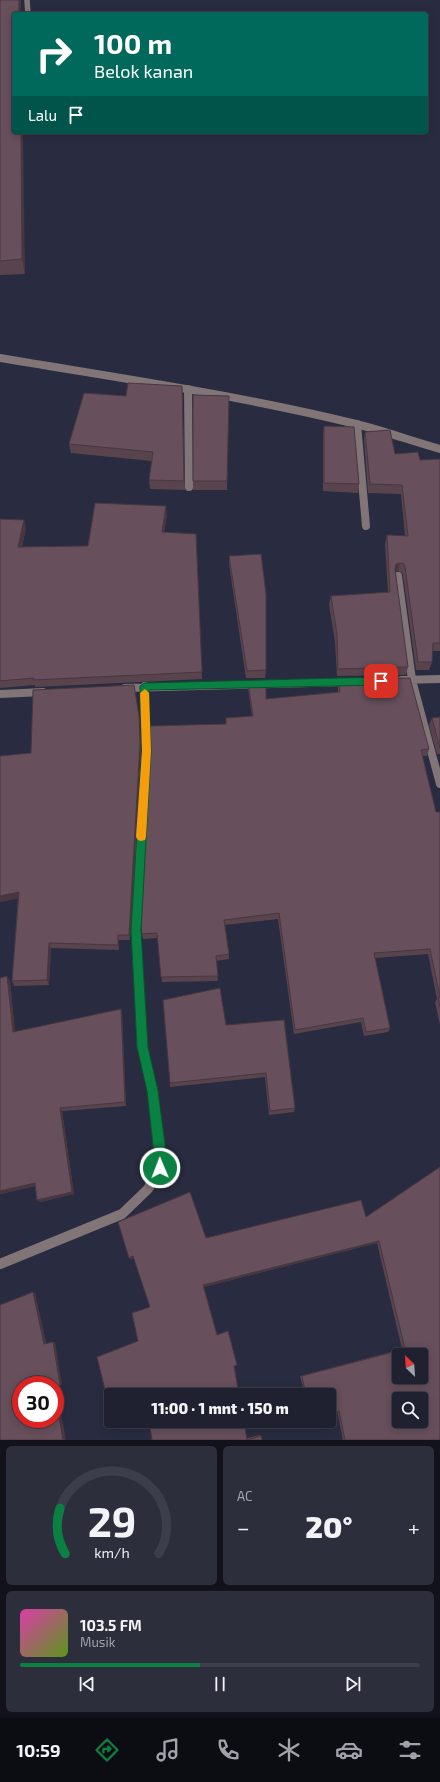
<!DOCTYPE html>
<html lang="id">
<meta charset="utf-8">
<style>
:root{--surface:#1f2130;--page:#2c2e3c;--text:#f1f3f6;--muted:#a1a3ab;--line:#3c3e4c;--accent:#0b8043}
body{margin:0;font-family:"Exo 2",sans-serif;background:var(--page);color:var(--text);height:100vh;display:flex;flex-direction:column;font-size:15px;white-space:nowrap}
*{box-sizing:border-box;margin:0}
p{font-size:13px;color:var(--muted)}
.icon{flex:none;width:22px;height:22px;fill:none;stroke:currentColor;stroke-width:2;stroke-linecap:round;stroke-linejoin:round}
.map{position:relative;height:1440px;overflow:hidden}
.side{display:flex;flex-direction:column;gap:6px;padding:6px;background:#11121a;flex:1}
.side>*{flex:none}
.guide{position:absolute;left:12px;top:12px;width:416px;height:122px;border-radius:4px;box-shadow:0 2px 10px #0003,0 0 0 1px var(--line);background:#00695c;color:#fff;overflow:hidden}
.needle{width:26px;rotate:335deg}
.tools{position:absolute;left:392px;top:1348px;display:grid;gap:8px}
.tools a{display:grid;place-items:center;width:36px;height:36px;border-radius:4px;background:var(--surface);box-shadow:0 2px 10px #0003,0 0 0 1px var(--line);font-size:20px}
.speed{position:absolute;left:12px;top:1376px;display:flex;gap:8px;font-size:20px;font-weight:700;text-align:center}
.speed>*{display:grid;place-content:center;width:52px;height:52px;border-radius:50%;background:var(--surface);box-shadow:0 2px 10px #0003,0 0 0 1px var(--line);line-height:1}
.speed .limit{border:6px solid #d22;background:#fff;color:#111}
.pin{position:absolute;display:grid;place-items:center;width:34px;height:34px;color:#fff;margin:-17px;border-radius:8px;box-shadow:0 2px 6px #0006}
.me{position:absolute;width:44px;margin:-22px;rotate:359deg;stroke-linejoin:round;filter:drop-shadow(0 0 3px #0008)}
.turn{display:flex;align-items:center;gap:14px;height:84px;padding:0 16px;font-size:18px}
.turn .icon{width:52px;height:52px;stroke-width:2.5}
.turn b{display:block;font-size:28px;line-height:34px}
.then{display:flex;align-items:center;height:38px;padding:0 16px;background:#0003;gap:8px;font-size:15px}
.big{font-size:30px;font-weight:800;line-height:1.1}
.side .card{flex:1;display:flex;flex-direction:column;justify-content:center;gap:6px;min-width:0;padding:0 14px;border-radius:6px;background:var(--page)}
.side .dial{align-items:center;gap:0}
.dial svg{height:104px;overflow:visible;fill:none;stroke:var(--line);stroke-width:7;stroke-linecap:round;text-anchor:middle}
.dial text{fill:var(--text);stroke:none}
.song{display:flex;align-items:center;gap:12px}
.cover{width:48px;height:48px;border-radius:6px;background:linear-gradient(135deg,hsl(320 70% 55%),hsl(90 70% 35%))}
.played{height:4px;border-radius:2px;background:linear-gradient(90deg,var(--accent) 45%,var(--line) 45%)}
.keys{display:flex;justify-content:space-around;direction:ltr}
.heat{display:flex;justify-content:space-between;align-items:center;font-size:22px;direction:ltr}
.side .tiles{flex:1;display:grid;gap:6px;grid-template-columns:1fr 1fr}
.card:last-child{grid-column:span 2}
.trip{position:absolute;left:104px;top:1388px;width:232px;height:40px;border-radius:4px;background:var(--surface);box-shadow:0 2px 10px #0003,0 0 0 1px var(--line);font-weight:800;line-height:40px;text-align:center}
.menu{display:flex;height:64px;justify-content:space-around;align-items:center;background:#0c0d13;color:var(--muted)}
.menu .icon{width:28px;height:28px}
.menu .on{color:var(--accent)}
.menu b{font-size:18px;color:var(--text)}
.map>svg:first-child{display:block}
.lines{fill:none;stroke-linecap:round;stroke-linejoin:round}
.lane-far1{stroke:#827577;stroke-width:5.5}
.lane{stroke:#827577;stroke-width:8}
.street-far1{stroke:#827577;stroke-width:8}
.street{stroke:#827577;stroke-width:10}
.wall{fill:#59444e}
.shaded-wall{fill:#483740}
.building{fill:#674f5b;stroke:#483740;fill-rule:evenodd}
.route{fill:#0b8043;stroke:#07532c}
.slow{fill:#f59e0b}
</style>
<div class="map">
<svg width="440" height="1440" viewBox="0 0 440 1440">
<rect width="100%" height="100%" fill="#292c40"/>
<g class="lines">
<!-- lane-far1 -->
<path class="lane-far1" d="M27 0 28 14"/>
<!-- lane -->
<path class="lane" d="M188 389 189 487
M357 424 366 526"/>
<!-- street-far1 -->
<path class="street-far1" d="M0 358C119 378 238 395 356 424 384 431 412 441 440 449
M398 576 412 680 440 784
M401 680 440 679
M125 688 349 682
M0 694 43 692
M142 821 146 751 145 686"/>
<!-- street -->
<path class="street" d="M0 1264 122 1214 148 1189 160 1168 153 1091 142 1047 136 930 142 820"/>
</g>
<!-- wall -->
<path class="wall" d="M0 0H21V14H14L25 274 0 275Z
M182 386 185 490 150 489 149 480 152 461 71 453 69 444 126 396Z
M229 396 227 490H193V481Z
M324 426 359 484 358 493 323 491V435Z
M365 432 395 454 420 460 440 459V651H432V662L429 670H416L403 575 402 573 398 571 395 572 408 667 406 675 337 676 335 642 329 604 331 596 388 592 385 544 387 535 405 536 401 494 368 493 364 440Z
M167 514 164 533 196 534 202 679 35 687V685L0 688V519L26 528 22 547 88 546Z
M229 556 266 670 265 678H246L229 564Z
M339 679 429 749 427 756H422L436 812H440V1025L435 1002 437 999 428 954 375 958 390 1028 388 1032 364 1036 361 1022 294 1034 278 919 225 925 229 954V959L216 961 218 981 162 982 158 938 143 939 142 934 226 724V718L252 716 248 689V682L266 699 338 692V687Z
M139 716 140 723 141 751 130 940H119V950L51 948 49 985 14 986 12 981 18 898 0 902V756L31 753Z
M440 717V754H437L429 725 432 718Z
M0 978 10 981 15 1032 121 1009 122 1014 126 1106 62 1111 74 1194 40 1202 37 1200 35 1186 0 1194Z
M226 1025 295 1108 294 1112 269 1115 265 1077 170 1087V1083Z
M440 1167V1440H343L337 1411 329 1395H305L300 1376 402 1349 377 1243 204 1287 217 1335 237 1365 138 1341 150 1307 134 1258 130 1259 129 1258 206 1238 366 1217Z
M260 1435 262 1440H152L247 1438Z"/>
<!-- shaded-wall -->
<path class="shaded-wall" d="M19 0H21V14H19Z
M21 132H23L25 274 22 259Z
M166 506 167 514 163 540 162 532Z
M24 520 26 528 20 555 18 547Z
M400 563 398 571 395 572V569L396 564Z
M139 716 140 723 141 751 130 940 129 935Z
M19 892 21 898 0 902V896Z
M118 935 119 940V950L118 945Z
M49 943 51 948 49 985 47 980Z
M7 976 10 981 15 1036 13 1032Z
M121 1009 122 1014 126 1106 125 1102Z
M60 1108 62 1111 74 1194 40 1202 37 1200Z
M35 1183 37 1185 0 1194V1191Z
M379 1241 377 1243 204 1287 203 1285Z
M133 1256 134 1258 130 1259 129 1258Z
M33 1292 35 1293 47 1345 44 1344Z
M53 1342H55L62 1385 56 1387 66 1440H63L55 1392Z"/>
<!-- building -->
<path class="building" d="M0 0H19V14H14V132H21L22 259 0 261Z
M128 383 182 386 184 481 149 480 153 452 69 444 84 393 126 396Z
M193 395 229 396 227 481H193Z
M324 426 354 427 359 484 324 483Z
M390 430 395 454 418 452 420 460 440 459V643H433L432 662H418L405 567 404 564 400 563 396 564 395 569 408 667 338 669 337 634 331 596 390 592 387 535 408 536 402 485 370 484 365 432Z
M95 503 166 506 162 532 196 534 202 672 33 680 34 678 0 681V519L24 520 18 547 88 546Z
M261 554 266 594V670L247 671 229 556Z
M410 678 429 749 421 750 436 812H440V1007L438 997H440L430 949 374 953 390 1028 366 1032 363 1018 295 1030 279 913 224 920 229 954 216 956 218 976 161 977 157 933 142 934 141 925 150 726 226 724V718L253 716 248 682 266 681V699L340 692 339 679Z
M134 685 139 716 140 744 129 935H118V945L49 943 47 980 12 981 19 892 0 896V756L31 753 33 690Z
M440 717V748L432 718Z
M7 976 13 1032 121 1009 125 1102 60 1108 72 1192 37 1200 35 1183 0 1191V978Z
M220 988 226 1025 284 1020 295 1108 270 1111 266 1073 170 1083 163 1000Z
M440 1167V1440H345L339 1411 329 1413V1395H306L302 1376 405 1349 379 1241 203 1285 217 1335 228 1331 237 1365 234 1366 239 1395H111V1414L97 1357 138 1341 132 1313 150 1307 133 1256 129 1258 118 1222 190 1192 206 1238 361 1200 366 1217ZM399 1355H421V1377H399ZM399 1399H421V1421H399Z
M33 1292 44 1344 53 1342 60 1385 55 1387V1385H21V1419H55V1392L63 1440H0V1305Z
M149 1421H244L247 1440 261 1436 262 1440H152Z"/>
<!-- route -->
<path class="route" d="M381 677 385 681 381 685 149 690 151 751 141 930 148 1047 158 1091 165 1144V1168L164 1172 160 1174 156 1172 147 1091 137 1047 131 930 142 751 140 686 145 683Z"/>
<!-- slow -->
<path class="slow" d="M145 689 149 693 151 751 146 837 145 840 141 841 138 840 136 837 142 751 140 693Z"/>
</svg>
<div class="tools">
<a><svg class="needle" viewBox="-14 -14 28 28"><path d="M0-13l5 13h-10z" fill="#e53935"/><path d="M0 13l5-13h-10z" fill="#a1a3ab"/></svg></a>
<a><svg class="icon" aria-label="search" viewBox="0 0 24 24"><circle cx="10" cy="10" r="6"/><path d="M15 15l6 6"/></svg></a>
</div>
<div class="speed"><div class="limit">30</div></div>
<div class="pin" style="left:381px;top:681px;background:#d93025"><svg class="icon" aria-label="arrive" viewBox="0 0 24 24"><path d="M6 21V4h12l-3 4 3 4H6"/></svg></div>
<svg class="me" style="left:160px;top:1168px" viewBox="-20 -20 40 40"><circle r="17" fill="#0b8043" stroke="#fff" stroke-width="3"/><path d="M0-11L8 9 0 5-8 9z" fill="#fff"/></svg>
<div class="trip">11:00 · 1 mnt · 150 m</div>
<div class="guide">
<div class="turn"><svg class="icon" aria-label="right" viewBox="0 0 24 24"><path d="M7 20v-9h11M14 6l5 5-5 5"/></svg><div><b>100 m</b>Belok kanan</div></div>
<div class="then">Lalu<svg class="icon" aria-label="arrive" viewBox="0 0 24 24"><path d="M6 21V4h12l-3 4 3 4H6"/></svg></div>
</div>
</div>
<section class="side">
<div class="tiles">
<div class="card dial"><svg viewBox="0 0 100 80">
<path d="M14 69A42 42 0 1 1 86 69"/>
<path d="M14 69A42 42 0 0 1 10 34" stroke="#0b8043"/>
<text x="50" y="56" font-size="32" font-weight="700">29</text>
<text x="50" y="72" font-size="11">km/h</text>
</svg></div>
<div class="card"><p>AC</p>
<div class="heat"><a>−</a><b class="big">20°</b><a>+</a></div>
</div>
<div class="card">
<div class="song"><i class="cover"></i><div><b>103.5 FM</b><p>Musik</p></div></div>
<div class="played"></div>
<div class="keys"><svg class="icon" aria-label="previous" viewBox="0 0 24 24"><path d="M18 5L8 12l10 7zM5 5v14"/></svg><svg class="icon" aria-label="pause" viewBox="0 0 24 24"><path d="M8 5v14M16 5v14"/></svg><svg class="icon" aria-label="next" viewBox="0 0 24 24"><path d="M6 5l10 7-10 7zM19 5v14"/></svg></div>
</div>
</div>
</section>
<nav class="menu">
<b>10:59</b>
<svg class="icon on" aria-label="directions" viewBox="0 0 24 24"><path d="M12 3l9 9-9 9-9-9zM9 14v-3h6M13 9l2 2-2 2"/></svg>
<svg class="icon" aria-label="music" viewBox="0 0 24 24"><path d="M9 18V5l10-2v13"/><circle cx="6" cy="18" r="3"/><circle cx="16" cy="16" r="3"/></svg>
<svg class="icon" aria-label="phone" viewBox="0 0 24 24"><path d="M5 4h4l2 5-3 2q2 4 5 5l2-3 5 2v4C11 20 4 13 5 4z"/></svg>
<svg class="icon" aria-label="climate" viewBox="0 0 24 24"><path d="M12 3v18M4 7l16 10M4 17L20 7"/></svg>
<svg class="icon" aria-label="car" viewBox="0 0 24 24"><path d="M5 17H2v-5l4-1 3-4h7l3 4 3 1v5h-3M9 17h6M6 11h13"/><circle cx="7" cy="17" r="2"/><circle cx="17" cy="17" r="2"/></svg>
<svg class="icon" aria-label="filters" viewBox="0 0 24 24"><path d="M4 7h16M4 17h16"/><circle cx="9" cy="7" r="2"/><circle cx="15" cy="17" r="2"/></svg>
</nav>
